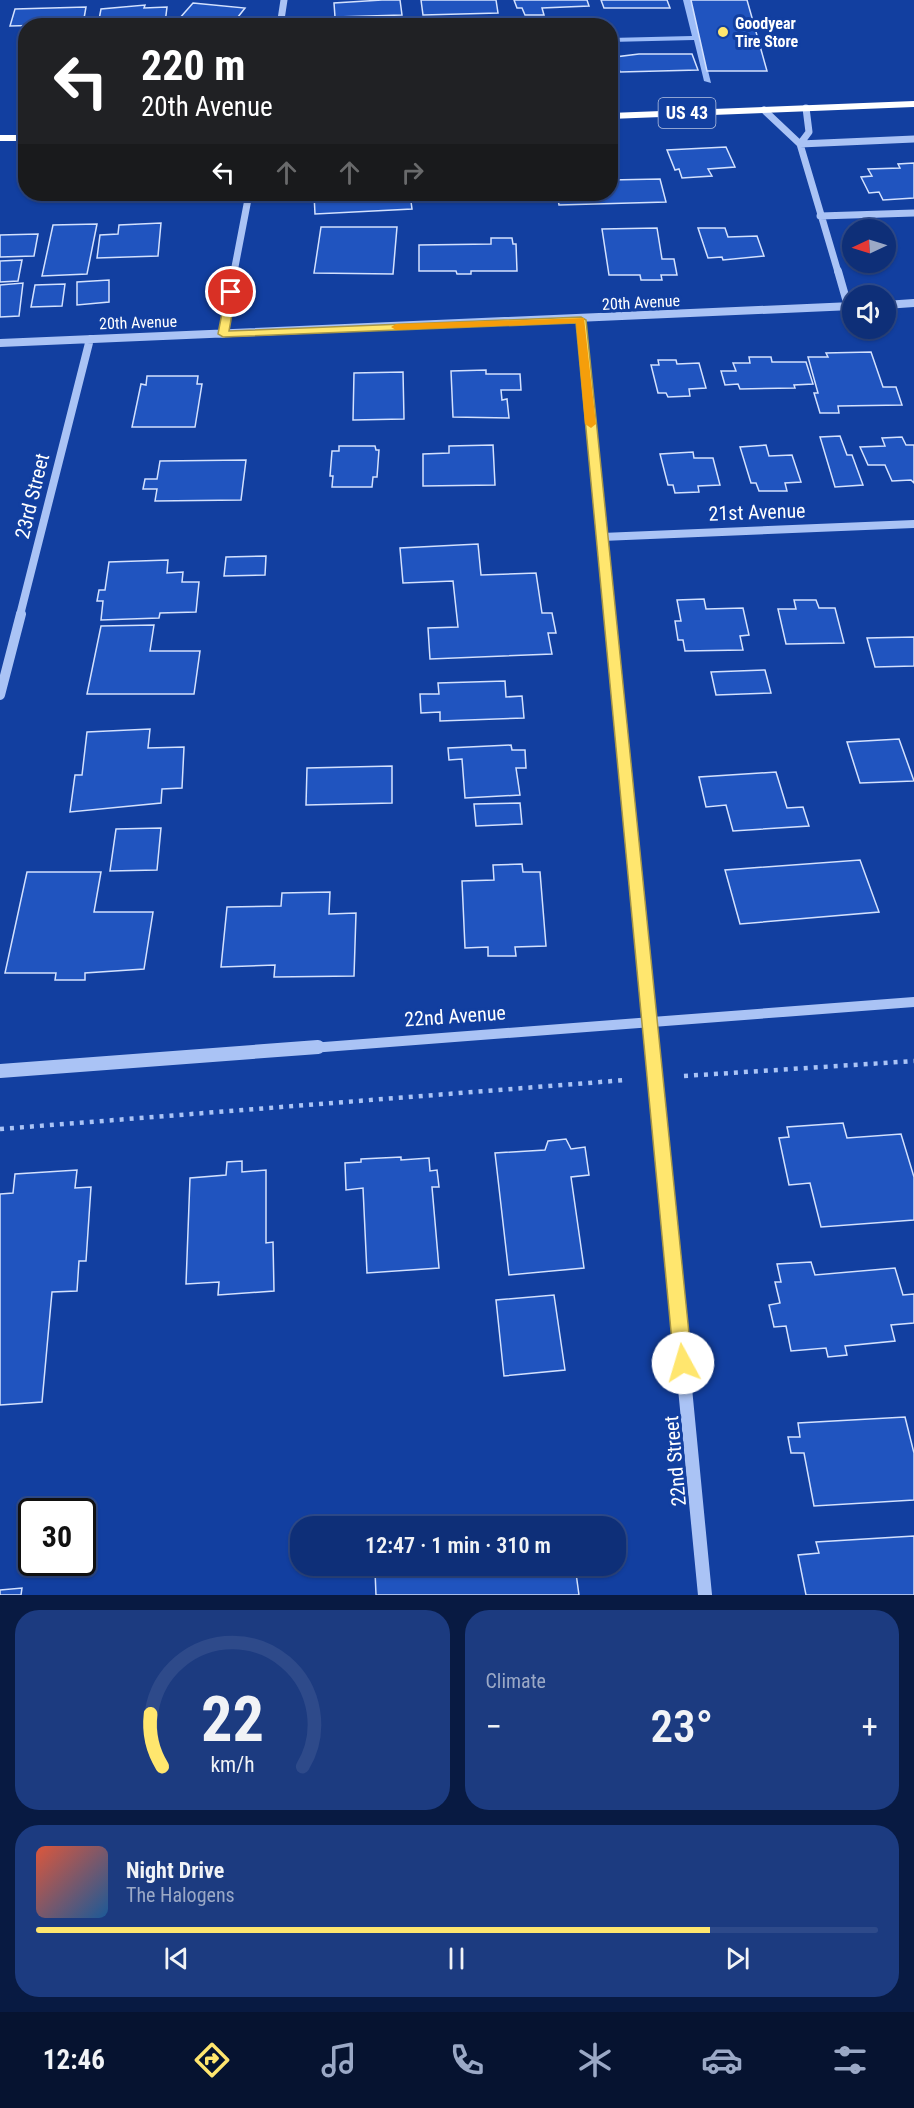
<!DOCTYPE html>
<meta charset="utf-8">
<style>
:root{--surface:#0e2f78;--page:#1c3b80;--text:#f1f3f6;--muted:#9ba9c6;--line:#2e4a8a;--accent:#ffe66e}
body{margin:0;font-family:"Roboto Condensed",sans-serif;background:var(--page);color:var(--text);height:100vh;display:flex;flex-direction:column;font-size:22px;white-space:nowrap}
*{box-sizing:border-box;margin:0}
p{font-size:20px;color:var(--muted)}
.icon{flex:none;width:33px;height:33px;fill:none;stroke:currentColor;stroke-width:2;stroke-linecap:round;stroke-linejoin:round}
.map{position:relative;height:1595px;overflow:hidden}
.panel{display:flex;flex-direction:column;gap:15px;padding:15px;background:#081a42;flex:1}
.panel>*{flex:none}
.guide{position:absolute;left:18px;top:18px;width:600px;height:183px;border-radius:24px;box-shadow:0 2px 4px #0004,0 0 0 2px var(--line);background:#202124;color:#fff;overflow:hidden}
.needle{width:39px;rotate:266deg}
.controls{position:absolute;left:842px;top:219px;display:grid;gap:12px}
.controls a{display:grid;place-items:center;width:54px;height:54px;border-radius:50%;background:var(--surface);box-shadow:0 2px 4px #0004,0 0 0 2px var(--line);font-size:30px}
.speed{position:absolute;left:18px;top:1498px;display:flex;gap:12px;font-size:30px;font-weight:700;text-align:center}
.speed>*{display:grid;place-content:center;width:78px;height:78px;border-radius:50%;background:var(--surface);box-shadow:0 2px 4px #0004,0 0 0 2px var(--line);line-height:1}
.speed .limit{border:3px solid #111;border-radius:9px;background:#fff;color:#111}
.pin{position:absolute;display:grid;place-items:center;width:51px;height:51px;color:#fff;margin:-26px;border:3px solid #fff;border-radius:50%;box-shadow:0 2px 6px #0007}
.me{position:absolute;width:66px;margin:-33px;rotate:354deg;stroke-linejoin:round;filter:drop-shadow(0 0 4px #0008)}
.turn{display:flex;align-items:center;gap:21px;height:126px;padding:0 24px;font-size:27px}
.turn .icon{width:78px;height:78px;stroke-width:2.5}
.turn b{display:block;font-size:42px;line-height:51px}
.lanes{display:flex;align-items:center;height:57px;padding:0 24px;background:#0003;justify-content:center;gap:30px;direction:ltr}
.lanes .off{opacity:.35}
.big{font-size:45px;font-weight:600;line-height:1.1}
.panel .widget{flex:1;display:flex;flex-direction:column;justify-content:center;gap:9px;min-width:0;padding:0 21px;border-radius:24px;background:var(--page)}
.panel .dial{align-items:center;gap:0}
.dial svg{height:156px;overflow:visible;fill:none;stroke:var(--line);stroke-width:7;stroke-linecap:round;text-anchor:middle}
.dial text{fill:var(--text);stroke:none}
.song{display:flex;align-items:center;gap:18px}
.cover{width:72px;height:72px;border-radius:9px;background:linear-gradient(135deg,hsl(10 70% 55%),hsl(210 70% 35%))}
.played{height:6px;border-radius:3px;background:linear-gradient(90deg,var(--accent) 80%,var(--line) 80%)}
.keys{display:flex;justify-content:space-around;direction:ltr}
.heat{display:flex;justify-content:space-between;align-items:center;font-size:33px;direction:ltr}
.panel .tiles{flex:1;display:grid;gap:15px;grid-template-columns:1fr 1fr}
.widget:last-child{grid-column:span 2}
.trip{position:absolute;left:290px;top:1516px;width:336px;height:60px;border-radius:24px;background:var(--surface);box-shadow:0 2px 4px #0004,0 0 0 2px var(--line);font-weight:600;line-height:60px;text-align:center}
.menu{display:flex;height:96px;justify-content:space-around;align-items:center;background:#061330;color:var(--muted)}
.menu .icon{width:42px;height:42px}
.menu .active{color:var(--accent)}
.menu b{font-size:27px;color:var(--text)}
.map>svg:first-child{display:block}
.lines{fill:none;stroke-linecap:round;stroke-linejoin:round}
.stream{fill:#9cbcf8;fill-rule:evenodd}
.building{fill:#2054bf;stroke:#d3e1fe;stroke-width:1.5}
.path{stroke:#aac3f5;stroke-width:4.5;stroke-dasharray:4 6;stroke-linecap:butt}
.minor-far3{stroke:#aac3f5;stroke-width:7}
.minor-far2{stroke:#aac3f5;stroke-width:8}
.minor-far1{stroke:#aac3f5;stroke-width:10}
.minor{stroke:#aac3f5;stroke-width:14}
.highway{fill:#fff;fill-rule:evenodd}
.route{fill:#ffe66e;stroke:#a69648;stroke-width:1.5}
.slow{fill:#f59e0b}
.poi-dot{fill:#ffe66e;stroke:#123fa0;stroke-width:2}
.labels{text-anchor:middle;stroke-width:6;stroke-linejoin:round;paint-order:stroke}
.far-poi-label{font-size:16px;font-weight:bold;fill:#fff;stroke:#123fa0;text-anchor:start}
.far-street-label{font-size:16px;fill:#fff;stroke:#123fa0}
.shield{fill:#123fa0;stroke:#b8c5e2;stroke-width:1.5}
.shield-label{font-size:18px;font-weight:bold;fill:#fff}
.street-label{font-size:20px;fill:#fff;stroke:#123fa0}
</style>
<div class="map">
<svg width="914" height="1595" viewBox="0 0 914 1595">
<rect width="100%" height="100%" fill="#123fa0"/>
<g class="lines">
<!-- stream -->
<path class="stream" d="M683 0H691L711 83 704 81 694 40 610 42V38L692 36Z"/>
</g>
<!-- building -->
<path class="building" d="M382 0H400L402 15 335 17 334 3Z
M421 0H496L498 13 423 15Z
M514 0H587L589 6 542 8 544 15H525L522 8H517Z
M601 0H667L670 8H604Z
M691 0H747L767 71H707Z
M193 3 245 8 234 22 240 23 238 26H203L206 22 179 19Z
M145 5 144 8 167 7 165 23 98 25 101 9Z
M86 7 83 24 10 26 15 9Z
M639 54H692L698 70 620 72 615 57Z
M726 147 735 167 708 169 712 176 682 178 679 169 675 170 667 150Z
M914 163V198L883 200 879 192 869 193 861 177 872 176 868 169 900 168 898 164Z
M660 179 666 202 559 205 557 194H610V180Z
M314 194H410L412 209 315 214Z
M161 223 158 256 97 258 100 235 118 234 119 225Z
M97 224 87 274 42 276 53 225Z
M321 227H397L393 274 314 273Z
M657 228 662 259H674L677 275H661L662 280H641L640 275H609L602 229Z
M698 228H725L728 237 757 236 764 256 723 260 722 257 708 258Z
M38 234 34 256 0 257V235Z
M491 238H512L513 244H516L517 271H471V274H457L456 271H419V245L491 244Z
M22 260 18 281 0 282V261Z
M109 280V302L77 305V282Z
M23 283 19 316 0 317V285Z
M65 284 62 306 31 307 35 285Z
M871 352 883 387H896L902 405 838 406 839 413H820L814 393H818L808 357H828L826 353Z
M749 357H771L772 362H806L813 384 794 385 795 388 740 389 738 384 725 385 721 371H736L733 363H750Z
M658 360H676L677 364 699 363 706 388 689 389 690 396 668 397 666 393H658L651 365H659Z
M486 370V374H520L521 390H501L502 400 507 399 509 418 453 417 451 371Z
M403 372 404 419 353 420 354 373Z
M147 376H198L197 384H202L195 427H132L141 384 146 385Z
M840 436 847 455H852L863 485 835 487 820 437Z
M902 437 906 445H914V483L911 480 892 481 885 465H868L860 447 885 446 882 438Z
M493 445 495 485 423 486V454L449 453V446Z
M766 445 769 456 792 455 801 482 785 483 787 491H759L756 483H751L740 447Z
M339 446H375L376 450H379L377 477H373L372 487H332L333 476H330L332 451H339Z
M693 452 694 458H713L720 485 698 486 699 492 675 493 673 485H668L660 454Z
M246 460 241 500 155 501 157 489H143L145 479H157L160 461Z
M478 544 481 575 536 573 542 613H552L556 633H548L552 654 430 659 428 628 458 627 453 581 403 583 400 548Z
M266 556 265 575 224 576 226 557Z
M168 560 167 573 183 572 182 582H199L196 612 160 613 159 618 101 620 103 601H97L99 590H105L109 562Z
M704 599 706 609 743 608 749 635 740 636 743 650 685 651 683 640H678L675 621H681L677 600Z
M794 600H816L819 608H835L844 643 786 644 778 609H796Z
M154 625 150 651H200L194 694H87L101 626Z
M914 637V666L875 667 867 638Z
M765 670 771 693 716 695 711 672Z
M505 681 506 697 522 696 524 718 440 721V712L421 713 420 694H439L438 683Z
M150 729 148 748 184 747 182 788 162 789 161 803 70 812 75 775H82L87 732Z
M899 739 914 781 860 783 847 742Z
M511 745 512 750H525L526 768H516L520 795 465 798 462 759 449 760 448 748Z
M392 766V803L306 805 307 768Z
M776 772 787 808 803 807 809 826 733 831 726 805 706 807 699 777Z
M520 803 522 824 476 826 474 804Z
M161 828 157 870 110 871 116 829Z
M860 860 879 912 740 924 725 870Z
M522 864 523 872H540L546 946 515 947 516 956H488V947L465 948 462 881 494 880 493 865Z
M27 872H101L94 912H153L144 969 85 973V980H55L56 973H5Z
M330 892 329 914 356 913 354 976 274 977 275 965 221 967 227 907 281 906 282 893Z
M843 1123 847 1138 901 1134 914 1177V1220L821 1227 810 1183 789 1185 779 1138 789 1137 787 1127Z
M566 1139 571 1149 585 1147 589 1175 571 1177 584 1268 509 1275 495 1153 545 1150 548 1141Z
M401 1157V1160L429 1158 430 1171 437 1170 439 1187H432L439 1268 367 1273 363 1188 346 1190 345 1163 361 1162V1159Z
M242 1161V1172L266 1170V1243L273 1242 274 1291 218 1295 219 1282 186 1284 190 1178 226 1175 227 1162Z
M77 1170 75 1188 91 1187 86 1261H79L77 1291 52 1292 42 1402 0 1405V1194L13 1193 15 1174Z
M811 1262 815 1275 895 1268 903 1295 914 1294V1323L891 1325 895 1341 845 1346 847 1355 828 1357 826 1348 791 1351 786 1326 774 1327 769 1305 780 1303 775 1282H781L777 1264Z
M554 1295 565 1370 504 1376 496 1300Z
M905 1417 914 1453V1500L814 1506 804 1453H791L788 1437H800L798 1423Z
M914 1536V1595H806L798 1555 819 1553 816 1542Z
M423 1566H575L579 1595H376L375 1571Z
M22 1588 21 1595H0V1590Z"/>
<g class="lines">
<!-- path -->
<path class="path" d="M684 1076 914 1061
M0 1129 626 1080"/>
<!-- minor-far3 -->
<path class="minor-far3" d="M280 26 284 0
M764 110 800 144 838 272
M800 144 914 139
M800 144 809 132 806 108
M820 216 914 213
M234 272 249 194"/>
<!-- minor-far2 -->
<path class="minor-far2" d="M838 271 848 306
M885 305 914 303
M581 320 610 615
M223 334 235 271
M0 343 852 306
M602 537 914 524
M20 615 90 339"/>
<!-- minor-far1 -->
<path class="minor-far1" d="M610 614 652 1049
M0 695 21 614
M298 1049 914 1002"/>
<!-- minor -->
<path class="minor" d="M652 1047 705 1595
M0 1071 318 1047"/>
<!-- highway -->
<path class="highway" d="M914 101V107L610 119V113Z
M0 135H26V141H0Z"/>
</g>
<!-- route -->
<path class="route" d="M231 289 236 292 229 331 581 317 586 320 692 1363 690 1369 683 1372 677 1369 674 1363 576 323 223 337 218 334 226 292Z"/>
<!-- slow -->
<path class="slow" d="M584 318 596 424 591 428 585 424 576 323 396 330 391 327 396 324Z"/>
<!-- markers -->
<circle class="poi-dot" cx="723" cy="32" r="6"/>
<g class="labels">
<!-- far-poi labels -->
<g class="far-poi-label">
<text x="735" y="29">Goodyear<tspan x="735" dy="18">Tire Store</tspan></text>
</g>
<!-- far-street labels -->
<g class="far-street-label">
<text transform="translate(641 302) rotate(-3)" y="6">20th Avenue</text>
<text transform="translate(138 322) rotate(-2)" y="6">20th Avenue</text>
</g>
<!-- shield labels -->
<rect class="shield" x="658.5" y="98" width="57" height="30" rx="4.5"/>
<g class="shield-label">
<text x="687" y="119">US 43</text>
</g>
<!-- street labels -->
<g class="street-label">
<text transform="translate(32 496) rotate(-76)" y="7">23rd Street</text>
<text transform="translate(757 512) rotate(-2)" y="7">21st Avenue</text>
<text transform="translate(455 1016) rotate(-4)" y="7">22nd Avenue</text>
<text transform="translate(675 1461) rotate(-95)" y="7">22nd Street</text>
</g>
</g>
</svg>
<div class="controls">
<a><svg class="needle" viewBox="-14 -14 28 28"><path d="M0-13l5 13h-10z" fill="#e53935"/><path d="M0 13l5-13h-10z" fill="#9ba9c6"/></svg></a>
<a><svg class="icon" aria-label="sound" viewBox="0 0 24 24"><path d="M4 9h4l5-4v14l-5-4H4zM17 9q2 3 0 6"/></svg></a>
</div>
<div class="speed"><div class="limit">30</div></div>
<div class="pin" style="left:231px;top:292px;background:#d93025"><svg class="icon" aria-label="arrive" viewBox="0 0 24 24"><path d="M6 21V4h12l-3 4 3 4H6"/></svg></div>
<svg class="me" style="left:683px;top:1363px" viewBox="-20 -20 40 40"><circle r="19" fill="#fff"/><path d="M0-13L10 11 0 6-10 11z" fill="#ffe66e"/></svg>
<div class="trip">12:47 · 1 min · 310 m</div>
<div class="guide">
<div class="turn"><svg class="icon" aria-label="left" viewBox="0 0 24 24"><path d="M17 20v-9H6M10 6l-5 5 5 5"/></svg><div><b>220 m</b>20th Avenue</div></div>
<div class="lanes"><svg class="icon" aria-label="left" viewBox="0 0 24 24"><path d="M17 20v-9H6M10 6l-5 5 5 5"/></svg><svg class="icon off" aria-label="ahead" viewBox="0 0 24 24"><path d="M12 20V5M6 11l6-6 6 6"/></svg><svg class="icon off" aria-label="ahead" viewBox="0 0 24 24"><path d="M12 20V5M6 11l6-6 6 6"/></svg><svg class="icon off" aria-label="right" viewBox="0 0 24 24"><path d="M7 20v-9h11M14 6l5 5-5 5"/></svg></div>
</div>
</div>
<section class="panel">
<div class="tiles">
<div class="widget dial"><svg viewBox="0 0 100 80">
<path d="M14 69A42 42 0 1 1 86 69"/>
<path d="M14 69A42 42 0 0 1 8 42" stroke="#ffe66e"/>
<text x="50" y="56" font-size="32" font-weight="700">22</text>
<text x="50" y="72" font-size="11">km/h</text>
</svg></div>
<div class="widget"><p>Climate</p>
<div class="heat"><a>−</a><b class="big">23°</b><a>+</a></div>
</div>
<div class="widget">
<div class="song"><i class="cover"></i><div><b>Night Drive</b><p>The Halogens</p></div></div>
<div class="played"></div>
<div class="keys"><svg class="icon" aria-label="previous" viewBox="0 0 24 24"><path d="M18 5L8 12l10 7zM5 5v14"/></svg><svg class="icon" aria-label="pause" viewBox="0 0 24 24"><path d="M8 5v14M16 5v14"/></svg><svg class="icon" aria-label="next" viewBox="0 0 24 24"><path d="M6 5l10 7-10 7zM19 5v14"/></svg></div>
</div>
</div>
</section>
<nav class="menu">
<b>12:46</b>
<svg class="icon active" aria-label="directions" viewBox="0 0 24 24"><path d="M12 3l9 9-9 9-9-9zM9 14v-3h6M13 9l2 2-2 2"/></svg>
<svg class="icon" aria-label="music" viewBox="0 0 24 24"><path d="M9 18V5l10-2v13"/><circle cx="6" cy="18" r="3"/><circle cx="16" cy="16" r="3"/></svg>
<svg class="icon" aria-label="phone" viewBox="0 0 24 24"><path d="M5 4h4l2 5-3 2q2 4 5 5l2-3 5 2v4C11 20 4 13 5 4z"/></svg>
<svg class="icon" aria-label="climate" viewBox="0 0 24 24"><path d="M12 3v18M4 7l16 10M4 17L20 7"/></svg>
<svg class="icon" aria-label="car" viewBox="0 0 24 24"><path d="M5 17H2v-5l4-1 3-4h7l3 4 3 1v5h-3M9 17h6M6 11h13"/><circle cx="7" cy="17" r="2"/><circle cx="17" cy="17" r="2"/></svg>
<svg class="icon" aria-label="filters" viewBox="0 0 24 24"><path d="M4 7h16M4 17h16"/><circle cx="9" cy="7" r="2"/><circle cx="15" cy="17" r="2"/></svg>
</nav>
